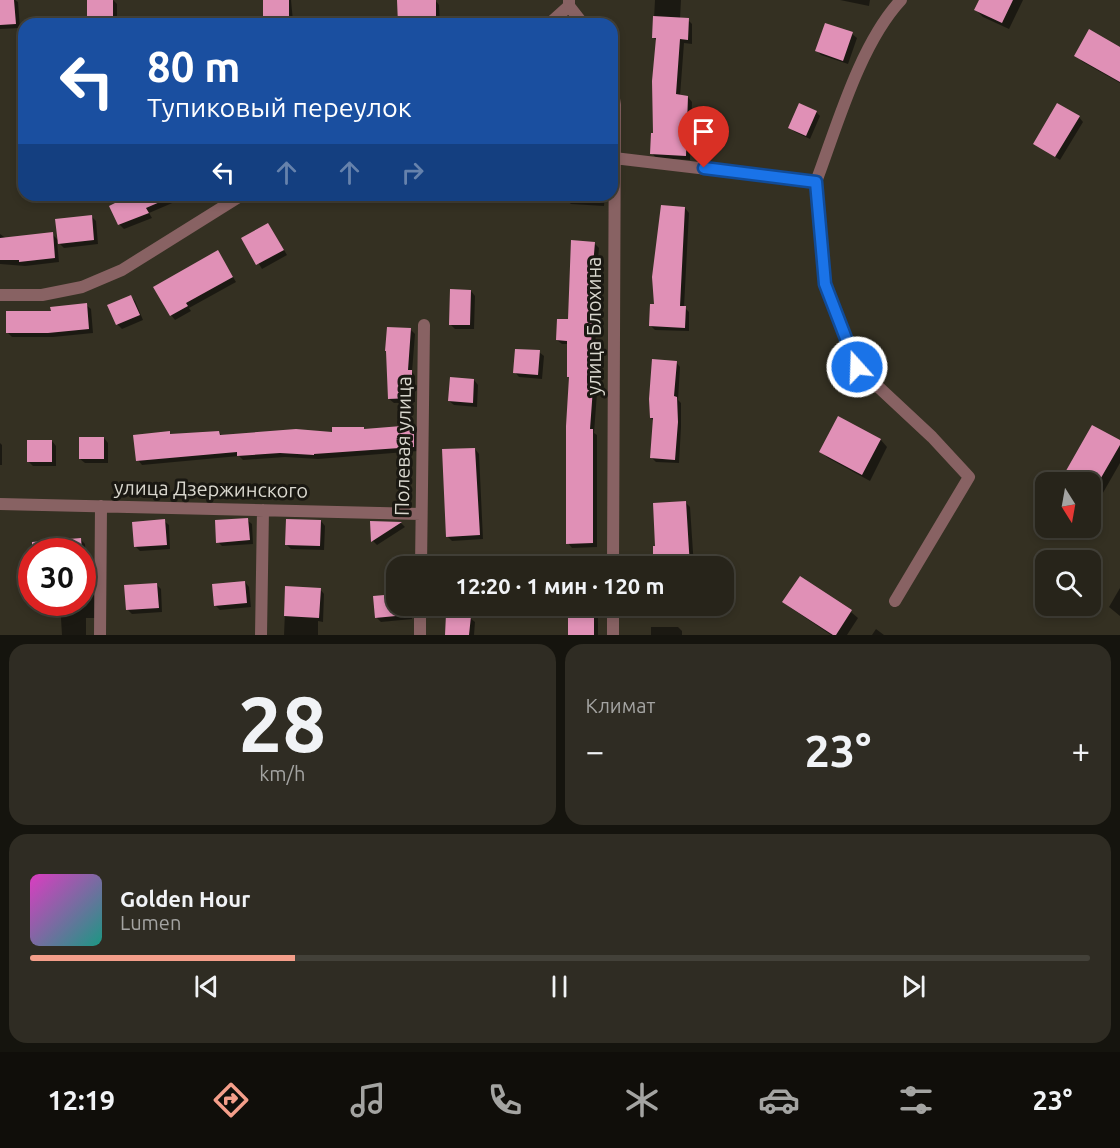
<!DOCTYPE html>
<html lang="ru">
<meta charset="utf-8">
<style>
:root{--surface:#27241a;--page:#2f2c23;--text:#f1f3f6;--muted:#a4a4a2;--line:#434139;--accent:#f49e8a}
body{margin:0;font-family:Ubuntu,sans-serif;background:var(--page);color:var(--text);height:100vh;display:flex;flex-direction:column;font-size:22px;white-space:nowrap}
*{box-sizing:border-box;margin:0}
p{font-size:20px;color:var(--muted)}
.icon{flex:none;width:33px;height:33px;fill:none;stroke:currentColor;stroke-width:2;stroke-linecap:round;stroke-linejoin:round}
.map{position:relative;height:635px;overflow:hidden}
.sheet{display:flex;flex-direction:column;gap:9px;padding:9px;background:#15140e;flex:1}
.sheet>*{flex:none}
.banner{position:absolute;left:18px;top:18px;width:600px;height:183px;border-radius:18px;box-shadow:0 3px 9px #0003,0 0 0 2px var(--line);background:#1a4fa0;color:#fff;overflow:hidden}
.needle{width:39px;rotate:169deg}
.controls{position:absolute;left:1035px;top:472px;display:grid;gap:12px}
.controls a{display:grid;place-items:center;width:66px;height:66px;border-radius:12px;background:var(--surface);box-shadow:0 3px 9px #0003,0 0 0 2px var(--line);font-size:30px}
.speed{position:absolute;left:18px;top:538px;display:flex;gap:12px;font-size:30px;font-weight:700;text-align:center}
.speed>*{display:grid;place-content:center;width:78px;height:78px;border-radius:50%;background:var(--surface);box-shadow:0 3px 9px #0003,0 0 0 2px var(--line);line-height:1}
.speed .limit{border:9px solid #d22;background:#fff;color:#111}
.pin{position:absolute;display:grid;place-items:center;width:51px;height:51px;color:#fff;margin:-62px -26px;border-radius:50% 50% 50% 0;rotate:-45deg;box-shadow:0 0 6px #0007}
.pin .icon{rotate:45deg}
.me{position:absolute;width:66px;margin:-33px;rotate:340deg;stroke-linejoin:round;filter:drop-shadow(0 0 4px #0008)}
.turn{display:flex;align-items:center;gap:21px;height:126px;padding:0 30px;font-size:27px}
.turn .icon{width:78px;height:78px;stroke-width:2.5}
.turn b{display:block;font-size:42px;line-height:51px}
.lanes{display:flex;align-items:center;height:57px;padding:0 30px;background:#0003;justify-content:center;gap:30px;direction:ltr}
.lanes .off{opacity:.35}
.big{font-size:45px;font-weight:700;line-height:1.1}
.sheet .tile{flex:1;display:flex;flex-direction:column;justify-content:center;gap:9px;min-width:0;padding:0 21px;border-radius:18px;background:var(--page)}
.sheet .dial{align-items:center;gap:0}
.dial b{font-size:78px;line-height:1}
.song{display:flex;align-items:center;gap:18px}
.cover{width:72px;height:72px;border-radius:9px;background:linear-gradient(135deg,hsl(310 70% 55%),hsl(170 70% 35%))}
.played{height:6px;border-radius:3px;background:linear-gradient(90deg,var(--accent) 25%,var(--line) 25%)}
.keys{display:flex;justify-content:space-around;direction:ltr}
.heat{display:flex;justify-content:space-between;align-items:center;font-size:33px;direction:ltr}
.sheet .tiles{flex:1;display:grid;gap:9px;grid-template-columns:1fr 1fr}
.tile:last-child{grid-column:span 2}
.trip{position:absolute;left:386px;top:556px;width:348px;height:60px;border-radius:18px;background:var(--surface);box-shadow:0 3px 9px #0003,0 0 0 2px var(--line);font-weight:700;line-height:60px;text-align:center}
.tab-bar{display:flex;height:96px;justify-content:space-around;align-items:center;background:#100e0a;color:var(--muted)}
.tab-bar .icon{width:42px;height:42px}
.tab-bar .active{color:var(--accent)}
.tab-bar b{font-size:27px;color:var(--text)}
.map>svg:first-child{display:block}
.shadow{fill:#0007}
.building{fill:#e090b6}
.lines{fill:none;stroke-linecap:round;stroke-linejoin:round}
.minor{stroke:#886263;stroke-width:12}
.route-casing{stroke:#114b97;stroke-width:15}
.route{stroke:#1a73e8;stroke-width:10}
.labels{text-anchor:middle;stroke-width:6;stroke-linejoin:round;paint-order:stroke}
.street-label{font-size:20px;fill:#d9d7ce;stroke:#1a1812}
</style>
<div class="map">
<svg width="1120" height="635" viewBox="0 0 1120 635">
<rect width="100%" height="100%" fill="#343022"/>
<!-- shadow -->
<path class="shadow" d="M0 0H15L18 2 20 28 0 29Z
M89 0H113L117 4V24H93L89 20Z
M264 0H291L293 21H269L265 17Z
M435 0 439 5 440 24H399Z
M655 0H681L680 19 688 20 692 24V44L684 43 680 96 688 97 692 102 690 160 656 158 652 153 655 134 657 41 653 37Z
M840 0H870L869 6Z
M981 0H1023L1009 29 983 17 976 10Z
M852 34 857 38 848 64 821 55 817 51Z
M1120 49V83L1083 62 1076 56Z
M816 112 820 116 810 139 795 132 790 128Z
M1079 117 1083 122 1060 160 1035 144Z
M135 195H183L184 198 149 213 152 218 124 229 119 224Z
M566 195H605L604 206 571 204 566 200Z
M685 208 689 213 684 307 689 312V331L655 330 650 325Z
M91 216 96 221 98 244 64 248 57 241 59 262 25 266 0 264V234L7 239 52 234 59 241Z
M268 224 287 255 262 269 243 238Z
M595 244 599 248 597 270H596L594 324 596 326 595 354 597 393 594 433 597 435V547L572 548 568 543 571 379 569 377 568 344H562L557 340 570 321Z
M218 252 236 282 189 308 191 311 175 320 171 315Z
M471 291 475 296 474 329H455L450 324Z
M131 297 135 301 143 320 122 329 118 325 109 306Z
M86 305 91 309 93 333 53 337H12L8 333 52 313Z
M411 330 415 334 412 372 415 376V402L394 403 389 399Z
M539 352 544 356 542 379 519 377 515 372Z
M676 362 680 367 678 400 681 403V427L679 463 656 462 651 457 654 421 651 418Z
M474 380 478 385 477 407 454 405 449 401Z
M839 418 881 440 887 447 870 481 828 458 821 452Z
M414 426 418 431V451L318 459 285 457 243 460 239 456 142 465 138 460 169 433 172 436 219 432 222 436 334 434Z
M104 438 108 443V463H85L80 459Z
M52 441 56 446V466H33L28 461Z
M1120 442V463L1100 498 1090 493V483H1074L1065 475Z
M0 443 2 445V465H0Z
M475 449 479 454 483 539 452 541 448 537Z
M686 503 690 507 694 567H655Z
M247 520 252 524 253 544 222 546 218 542Z
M164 521 169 525 170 549 140 551 135 546Z
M321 521 325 526 324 550 291 549 286 544Z
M371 523H401L405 527 377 545 373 541Z
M81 540 85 544 88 590 95 594 96 618H86V635H62L60 603H82V552H51Z
M800 578 851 612 858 618 847 635H831L791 608 784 602Z
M245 582 249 587 251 607 220 610 215 605Z
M156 584 161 589 162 612 132 614 127 609Z
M286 588 320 589 324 594 323 622 318 621V635H284Z
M1120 588V616L1109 607Z
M396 595V606H411L412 619 381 622 376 617Z
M569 606H598V635H568Z
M448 616 470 618 475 622 474 635H446Z
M651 627H678L682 631V635H651Z
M876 629 884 635H872Z"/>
<!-- building -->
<path class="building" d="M0 0H14L16 24 0 25Z
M87 0H113V20H87Z
M263 0H289V17L263 18Z
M397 0H436V24H398Z
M979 0H1013L1002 23 974 10Z
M653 16 689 18 688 40 680 39 676 94 688 96 686 156 650 154 651 133H653L652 81 656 38H652Z
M825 23 853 32 843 61 815 51Z
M1089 29 1120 47V82L1074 56Z
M799 103 817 111 806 136 788 128Z
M1057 103 1080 116 1055 157 1033 144Z
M131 195H176L146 208 149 213 118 225 109 206Z
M661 205 685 207 680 306H686L685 328 649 326 650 304H654L652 277Z
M92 215 94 240 58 244 55 219Z
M268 223 284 250 256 265 241 238Z
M53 232 55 258 19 262V260H0V238Z
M571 240 595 242 593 266H592L590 320H592L591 349 593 388 590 429H593V543L566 544V426L569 377H567V341L556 340 557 319H568Z
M218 250 233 277 186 303 188 306 170 316 153 287Z
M450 289 471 290 470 325H449Z
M131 295 140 315 116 325 107 305Z
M87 303 89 329 48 333H6V311H51L50 307Z
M387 327 411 328 408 370H412V398L388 399 386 351H385Z
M515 349 540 350 538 375 513 373Z
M652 359 677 361 674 396 677 397 678 422 675 460 650 458 653 418H650L649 399Z
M450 377 474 379 473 403 448 401Z
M838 416 881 439 862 475 819 452Z
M414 425V447L314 454V455L280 453 237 456V452L136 461 133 435 170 431V434L219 431 220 435 296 429 332 432V427H364V429Z
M1092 425 1120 440V445L1098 483H1077L1063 476Z
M79 437H104V459H79Z
M27 440H52V462H27Z
M475 448 480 535 446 537 442 449Z
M686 501 690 567H653V546H655L653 503Z
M248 518 250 540 216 543 215 520Z
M165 519 167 545 134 547 132 522Z
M286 519 321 520 320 546 285 545Z
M370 521 402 522 371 542Z
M81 538 82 552H32V542Z
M800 576 852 610 836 635H833L782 602Z
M245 581 247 603 214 606 212 584Z
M157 583 159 608 126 610 124 585Z
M285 586 321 588 319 618 284 616Z
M396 594V616L375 618 373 596Z
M568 606H594V635H568Z
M446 614 471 616 469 635H445Z"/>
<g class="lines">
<!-- minor -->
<path class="minor" d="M569 0V6L583 24
M549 24 569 6
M612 86 615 105 613 567
M614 158 816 182C837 126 860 44 901 0
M816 182 825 283 857 367 932 437 969 477 895 601
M0 295H42L82 287 122 270 242 195
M0 504 421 514
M421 567 424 325
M100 635 101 506
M261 635 263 510
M420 635V606
M613 635V606"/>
</g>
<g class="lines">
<!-- route casing -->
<g class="route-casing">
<path id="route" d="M704 168 816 182 825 284 857 367"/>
</g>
<!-- route -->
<use href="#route" class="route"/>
</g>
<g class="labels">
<!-- street labels -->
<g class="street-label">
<text transform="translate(594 326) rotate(-90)" y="7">улица Блохина</text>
<text transform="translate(403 446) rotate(-89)" y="7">Полевая улица</text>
<text transform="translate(211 489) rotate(1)" y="7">улица Дзержинского</text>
</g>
</g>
</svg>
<div class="controls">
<a><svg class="needle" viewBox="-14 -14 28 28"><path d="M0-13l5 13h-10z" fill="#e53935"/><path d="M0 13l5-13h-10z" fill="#a4a4a2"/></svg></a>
<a><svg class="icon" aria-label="search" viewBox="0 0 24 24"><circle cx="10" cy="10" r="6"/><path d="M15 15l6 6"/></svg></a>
</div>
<div class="speed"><div class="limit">30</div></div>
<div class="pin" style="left:704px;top:168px;background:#d93025"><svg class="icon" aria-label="arrive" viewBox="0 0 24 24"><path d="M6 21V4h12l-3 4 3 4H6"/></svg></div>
<svg class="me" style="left:857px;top:367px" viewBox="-20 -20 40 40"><circle r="17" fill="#1a73e8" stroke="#fff" stroke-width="3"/><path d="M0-11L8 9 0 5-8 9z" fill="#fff"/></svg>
<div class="trip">12:20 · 1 мин · 120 m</div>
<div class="banner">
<div class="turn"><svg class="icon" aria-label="left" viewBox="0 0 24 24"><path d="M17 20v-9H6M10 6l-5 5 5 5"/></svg><div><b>80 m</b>Тупиковый переулок</div></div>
<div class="lanes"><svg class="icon" aria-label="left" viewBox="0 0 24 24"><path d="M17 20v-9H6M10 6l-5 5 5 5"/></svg><svg class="icon off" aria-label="ahead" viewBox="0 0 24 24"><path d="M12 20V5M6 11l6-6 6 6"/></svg><svg class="icon off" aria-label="ahead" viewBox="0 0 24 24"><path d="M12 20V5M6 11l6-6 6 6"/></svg><svg class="icon off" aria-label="right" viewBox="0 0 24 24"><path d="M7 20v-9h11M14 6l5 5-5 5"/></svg></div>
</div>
</div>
<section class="sheet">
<div class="tiles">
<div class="tile dial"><b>28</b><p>km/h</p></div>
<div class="tile"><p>Климат</p>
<div class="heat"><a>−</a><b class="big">23°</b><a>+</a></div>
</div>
<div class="tile">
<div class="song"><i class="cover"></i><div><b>Golden Hour</b><p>Lumen</p></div></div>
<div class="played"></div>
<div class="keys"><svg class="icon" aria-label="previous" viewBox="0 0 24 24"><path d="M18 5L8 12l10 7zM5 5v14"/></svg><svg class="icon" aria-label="pause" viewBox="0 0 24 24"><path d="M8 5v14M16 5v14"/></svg><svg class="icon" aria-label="next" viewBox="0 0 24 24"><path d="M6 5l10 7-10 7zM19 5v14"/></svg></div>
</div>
</div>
</section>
<nav class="tab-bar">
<b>12:19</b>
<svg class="icon active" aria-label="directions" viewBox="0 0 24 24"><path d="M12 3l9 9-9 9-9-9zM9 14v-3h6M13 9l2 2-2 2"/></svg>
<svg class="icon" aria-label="music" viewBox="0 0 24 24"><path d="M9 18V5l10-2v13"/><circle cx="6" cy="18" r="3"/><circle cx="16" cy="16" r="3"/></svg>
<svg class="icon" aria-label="phone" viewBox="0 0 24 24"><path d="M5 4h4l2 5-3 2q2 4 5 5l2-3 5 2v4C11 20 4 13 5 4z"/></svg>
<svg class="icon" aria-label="climate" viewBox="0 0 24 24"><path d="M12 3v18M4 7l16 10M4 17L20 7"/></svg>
<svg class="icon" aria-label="car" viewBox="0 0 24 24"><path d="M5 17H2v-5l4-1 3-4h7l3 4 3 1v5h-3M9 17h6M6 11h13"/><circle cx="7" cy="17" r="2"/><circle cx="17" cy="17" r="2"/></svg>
<svg class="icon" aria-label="filters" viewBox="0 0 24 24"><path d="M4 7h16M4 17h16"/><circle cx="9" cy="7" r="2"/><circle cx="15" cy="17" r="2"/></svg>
<b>23°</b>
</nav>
